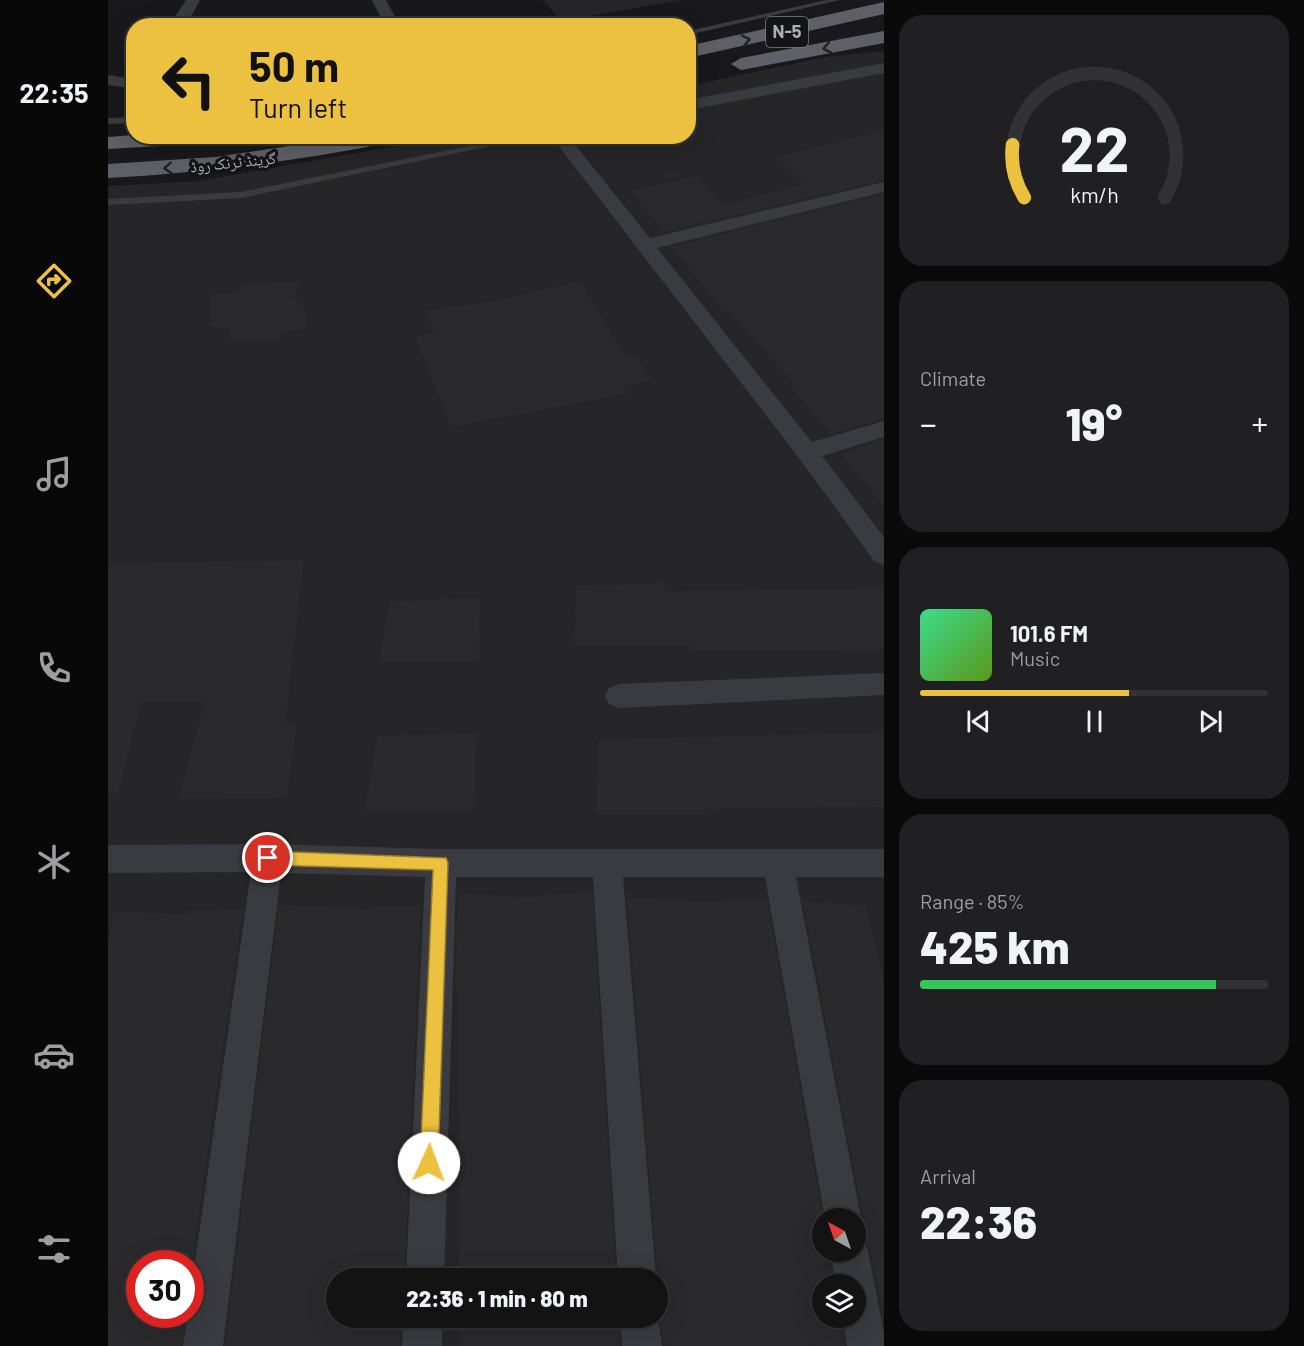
<!DOCTYPE html>
<meta charset="utf-8">
<style>
:root{--surface:#131314;--page:#202022;--text:#f1f3f6;--muted:#9d9ea0;--line:#323234;--accent:#ecc140}
body{margin:0;font-family:Barlow,"Noto Naskh Arabic",sans-serif;background:var(--page);color:var(--text);height:100vh;display:flex;flex-direction:column;font-size:22px;white-space:nowrap}
*{box-sizing:border-box;margin:0}
p{font-size:20px;color:var(--muted)}
.icon{flex:none;width:33px;height:33px;fill:none;stroke:currentColor;stroke-width:2;stroke-linecap:round;stroke-linejoin:round}
.map{position:relative;flex:1;overflow:hidden}
.sheet{display:flex;flex-direction:column;gap:15px;padding:15px;background:#0a0a0b;width:420px}
.sheet>*{flex:none}
.guide{position:absolute;left:18px;top:18px;width:570px;height:126px;border-radius:24px;box-shadow:0 6px 24px #0002,0 0 0 2px var(--line);background:#ecc140;color:#111;overflow:hidden}
.needle{width:39px;rotate:320deg}
.buttons{position:absolute;left:704px;top:1208px;display:grid;gap:12px}
.buttons a{display:grid;place-items:center;width:54px;height:54px;border-radius:50%;background:var(--surface);box-shadow:0 6px 24px #0002,0 0 0 2px var(--line);font-size:30px}
.speed{position:absolute;left:18px;top:1250px;display:flex;gap:12px;font-size:30px;font-weight:700;text-align:center}
.speed>*{display:grid;place-content:center;width:78px;height:78px;border-radius:50%;background:var(--surface);box-shadow:0 6px 24px #0002,0 0 0 2px var(--line);line-height:1}
.speed .limit{border:9px solid #d22;background:#fff;color:#111}
.pin{position:absolute;display:grid;place-items:center;width:51px;height:51px;color:#fff;margin:-26px;border:3px solid #fff;border-radius:50%;box-shadow:0 2px 6px #0007}
.me{position:absolute;width:66px;margin:-33px;rotate:2deg;stroke-linejoin:round;filter:drop-shadow(0 0 4px #0008)}
.turn{display:flex;align-items:center;gap:21px;height:126px;padding:0 24px;font-size:27px}
.turn .icon{width:78px;height:78px;stroke-width:2.5}
.turn b{display:block;font-size:42px;line-height:51px}
.big{font-size:45px;font-weight:800;line-height:1.1}
.sheet .tile{flex:1;display:flex;flex-direction:column;justify-content:center;gap:9px;min-width:0;padding:0 21px;border-radius:24px;background:var(--page)}
.sheet .dial{align-items:center;gap:0}
.dial svg{height:156px;overflow:visible;fill:none;stroke:var(--line);stroke-width:7;stroke-linecap:round;text-anchor:middle}
.dial text{fill:var(--text);stroke:none}
.song{display:flex;align-items:center;gap:18px}
.cover{width:72px;height:72px;border-radius:9px;background:linear-gradient(135deg,hsl(150 70% 55%),hsl(90 70% 35%))}
.played{height:6px;border-radius:3px;background:linear-gradient(90deg,var(--accent) 60%,var(--line) 60%)}
.keys{display:flex;justify-content:space-around;direction:ltr}
.heat{display:flex;justify-content:space-between;align-items:center;font-size:33px;direction:ltr}
.charge{height:9px;border-radius:4px;background:linear-gradient(90deg,#34c759 85%,var(--line) 0)}
.trip{position:absolute;left:218px;top:1268px;width:342px;height:60px;border-radius:30px;background:var(--surface);box-shadow:0 6px 24px #0002,0 0 0 2px var(--line);font-weight:800;line-height:60px;text-align:center}
main{display:flex;flex:1;min-height:0}
.menu{display:flex;flex-direction:column;width:108px;justify-content:space-around;align-items:center;background:#080808;color:var(--muted)}
.menu .icon{width:42px;height:42px}
.menu .current{color:var(--accent)}
.menu b{font-size:27px;color:var(--text)}
.map>svg:first-child{display:block}
.built{fill:#262528;fill-rule:evenodd}
.building{fill:#2a292c}
.lines{fill:none;stroke-linecap:round;stroke-linejoin:round}
.service{fill:#3a3b40;fill-rule:evenodd}
.minor{fill:#3a3b40;fill-rule:evenodd}
.trunk{fill:#5e6068;fill-rule:evenodd}
.oneway{stroke:#1f1f22}
.route{fill:#ecc140;stroke:#997d2a;stroke-width:1.5}
.labels{text-anchor:middle;stroke-width:6;stroke-linejoin:round;paint-order:stroke}
.far-street-label{font-size:16px;fill:#acafba;stroke:#141416}
.shield{fill:#141416;stroke:#7e8089;stroke-width:1.5}
.shield-label{font-size:18px;font-weight:bold;fill:#acafba}
</style>
<main>
<nav class="menu">
<b>22:35</b>
<svg class="icon current" aria-label="directions" viewBox="0 0 24 24"><path d="M12 3l9 9-9 9-9-9zM9 14v-3h6M13 9l2 2-2 2"/></svg>
<svg class="icon" aria-label="music" viewBox="0 0 24 24"><path d="M9 18V5l10-2v13"/><circle cx="6" cy="18" r="3"/><circle cx="16" cy="16" r="3"/></svg>
<svg class="icon" aria-label="phone" viewBox="0 0 24 24"><path d="M5 4h4l2 5-3 2q2 4 5 5l2-3 5 2v4C11 20 4 13 5 4z"/></svg>
<svg class="icon" aria-label="climate" viewBox="0 0 24 24"><path d="M12 3v18M4 7l16 10M4 17L20 7"/></svg>
<svg class="icon" aria-label="car" viewBox="0 0 24 24"><path d="M5 17H2v-5l4-1 3-4h7l3 4 3 1v5h-3M9 17h6M6 11h13"/><circle cx="7" cy="17" r="2"/><circle cx="17" cy="17" r="2"/></svg>
<svg class="icon" aria-label="filters" viewBox="0 0 24 24"><path d="M4 7h16M4 17h16"/><circle cx="9" cy="7" r="2"/><circle cx="15" cy="17" r="2"/></svg>
</nav>
<div class="map">
<svg width="776" height="1346" viewBox="0 0 776 1346">
<rect width="100%" height="100%" fill="#19191b"/>
<!-- built -->
<path class="built" d="M435 0H573L453 21Z
M776 51V1346H0V186L92 181 337 137 580 136 581 86 717 57ZM714 1218H747V1251H714ZM32 1263H82V1314H32ZM228 1278H549V1317H228ZM714 1284H747V1317H714Z"/>
<!-- building -->
<path class="building" d="M776 130V180L557 232 521 191 589 176 614 205 696 184 669 157Z
M776 194V419L723 434 682 387 687 385 621 311 617 312 563 247Z
M472 281 518 357 527 355 544 380 516 386 519 394 343 427 307 337 327 332 316 311 391 300Z
M192 282 186 298 198 311 199 329 174 332 170 341 122 340 121 328 102 327V294L132 292 136 284Z
M776 439V506L732 454Z
M196 560 177 724 189 723 179 798 70 799 97 701H33L10 795 0 794V564Z
M557 583 558 591 776 588V650L584 651 583 645H466L468 586Z
M372 598 371 661H271L282 601Z
M776 732V807L598 809 599 814H488L490 740Z
M368 733 367 810H257L269 736Z
M484 891 508 1278H351L350 992H347L350 893 420 897Z
M519 898 618 902 617 900 659 899 715 1218 714 1251H720L726 1284H714V1317H732L737 1346H556L549 1310 550 1278Z
M695 902 758 905 776 983V1321L762 1251 756 1237 748 1233 755 1218Z
M171 905 263 909V907L313 906 296 1278H228V1317H294L292 1346H117Z
M135 909 82 1278V1263H32V1314H78L73 1346H0V941L6 911 77 915 78 911Z
M352 1317H511L512 1346H352Z"/>
<g class="lines">
<!-- service -->
<path class="service" d="M718 0H732L580 35V31Z
M26 117V123L0 124V118Z
M411 136H431L133 198 0 205V199L133 192Z"/>
<!-- minor -->
<path class="minor" d="M78 0H92L84 15 83 26H67L68 15Z
M264 0H278L292 26H277Z
M776 63V73L580 110V100Z
M0 75 26 79V89L0 85Z
M443 136H460L542 238 776 182V192L549 248 704 442 776 421V437L714 456 776 537V565L767 562 691 458Z
M776 673V695L511 708 501 704 497 696 501 688 511 684Z
M160 844 333 849H776V877H688L753 1218 748 1231 747 1218H717L657 877H515L548 1278H510L485 877H348L336 1278H298L317 877 173 873 115 1346H75L80 1314H82V1297L143 872 0 873V845Z
M747 1235 754 1238 760 1251 776 1333V1346H739L734 1317H747V1284H728L722 1251H747Z
M549 1312 554 1346H514L513 1317H549Z
M296 1317H334V1346H294Z"/>
<!-- trunk -->
<path class="trunk" d="M776 2V14L580 58V46Z
M776 31V43L633 70 623 64 633 58Z
M26 135V136H129L127 141 119 142 0 149V137Z
M248 136H294L292 141 284 142C190 161 96 173 0 178V164L107 157Z"/>
</g>
<!-- one-way arrows -->
<defs><path id="oneway-chevron" d="M-2-3.5L2.5 0L-2 3.5" fill="none" stroke-width="1.6" stroke-linecap="round" stroke-linejoin="round" transform="scale(1.5)"/></defs>
<g class="oneway">
<use href="#oneway-chevron" transform="translate(638 40) rotate(-12)"/>
<use href="#oneway-chevron" transform="translate(719 48) rotate(169)"/>
<use href="#oneway-chevron" transform="translate(60 168) rotate(177)"/>
</g>
<!-- route -->
<path class="route" d="M160 851 338 858 340 863 330 1163 328 1169 321 1172 315 1169 312 1163 325 870 160 865 154 863 152 858 154 853Z"/>
<g class="labels">
<!-- far-street labels -->
<g class="far-street-label">
<text transform="translate(125 162) rotate(-6)" y="6">گرینڈ ٹرنک روڈ</text>
</g>
<!-- shield labels -->
<rect class="shield" x="658" y="17" width="42" height="30" rx="4.5"/>
<g class="shield-label">
<text x="679" y="38">N-5</text>
</g>
</g>
</svg>
<div class="buttons">
<a><svg class="needle" viewBox="-14 -14 28 28"><path d="M0-13l5 13h-10z" fill="#e53935"/><path d="M0 13l5-13h-10z" fill="#9d9ea0"/></svg></a>
<a><svg class="icon" aria-label="layers" viewBox="0 0 24 24"><path d="M12 4l9 5-9 5-9-5zM3 14l9 5 9-5"/></svg></a>
</div>
<div class="speed"><div class="limit">30</div></div>
<div class="pin" style="left:160px;top:858px;background:#d93025"><svg class="icon" aria-label="arrive" viewBox="0 0 24 24"><path d="M6 21V4h12l-3 4 3 4H6"/></svg></div>
<svg class="me" style="left:321px;top:1163px" viewBox="-20 -20 40 40"><circle r="19" fill="#fff"/><path d="M0-13L10 11 0 6-10 11z" fill="#ecc140"/></svg>
<div class="trip">22:36 · 1 min · 80 m</div>
<div class="guide">
<div class="turn"><svg class="icon" aria-label="left" viewBox="0 0 24 24"><path d="M17 20v-9H6M10 6l-5 5 5 5"/></svg><div><b>50 m</b>Turn left</div></div>
</div>
</div>
<section class="sheet">
<div class="tile dial"><svg viewBox="0 0 100 80">
<path d="M14 69A42 42 0 1 1 86 69"/>
<path d="M14 69A42 42 0 0 1 8 42" stroke="#ecc140"/>
<text x="50" y="56" font-size="32" font-weight="700">22</text>
<text x="50" y="72" font-size="11">km/h</text>
</svg></div>
<div class="tile"><p>Climate</p>
<div class="heat"><a>−</a><b class="big">19°</b><a>+</a></div>
</div>
<div class="tile">
<div class="song"><i class="cover"></i><div><b>101.6 FM</b><p>Music</p></div></div>
<div class="played"></div>
<div class="keys"><svg class="icon" aria-label="previous" viewBox="0 0 24 24"><path d="M18 5L8 12l10 7zM5 5v14"/></svg><svg class="icon" aria-label="pause" viewBox="0 0 24 24"><path d="M8 5v14M16 5v14"/></svg><svg class="icon" aria-label="next" viewBox="0 0 24 24"><path d="M6 5l10 7-10 7zM19 5v14"/></svg></div>
</div>
<div class="tile"><p>Range · 85%</p><b class="big">425 km</b><div class="charge"></div></div>
<div class="tile"><p>Arrival</p><b class="big">22:36</b></div>
</section>
</main>
